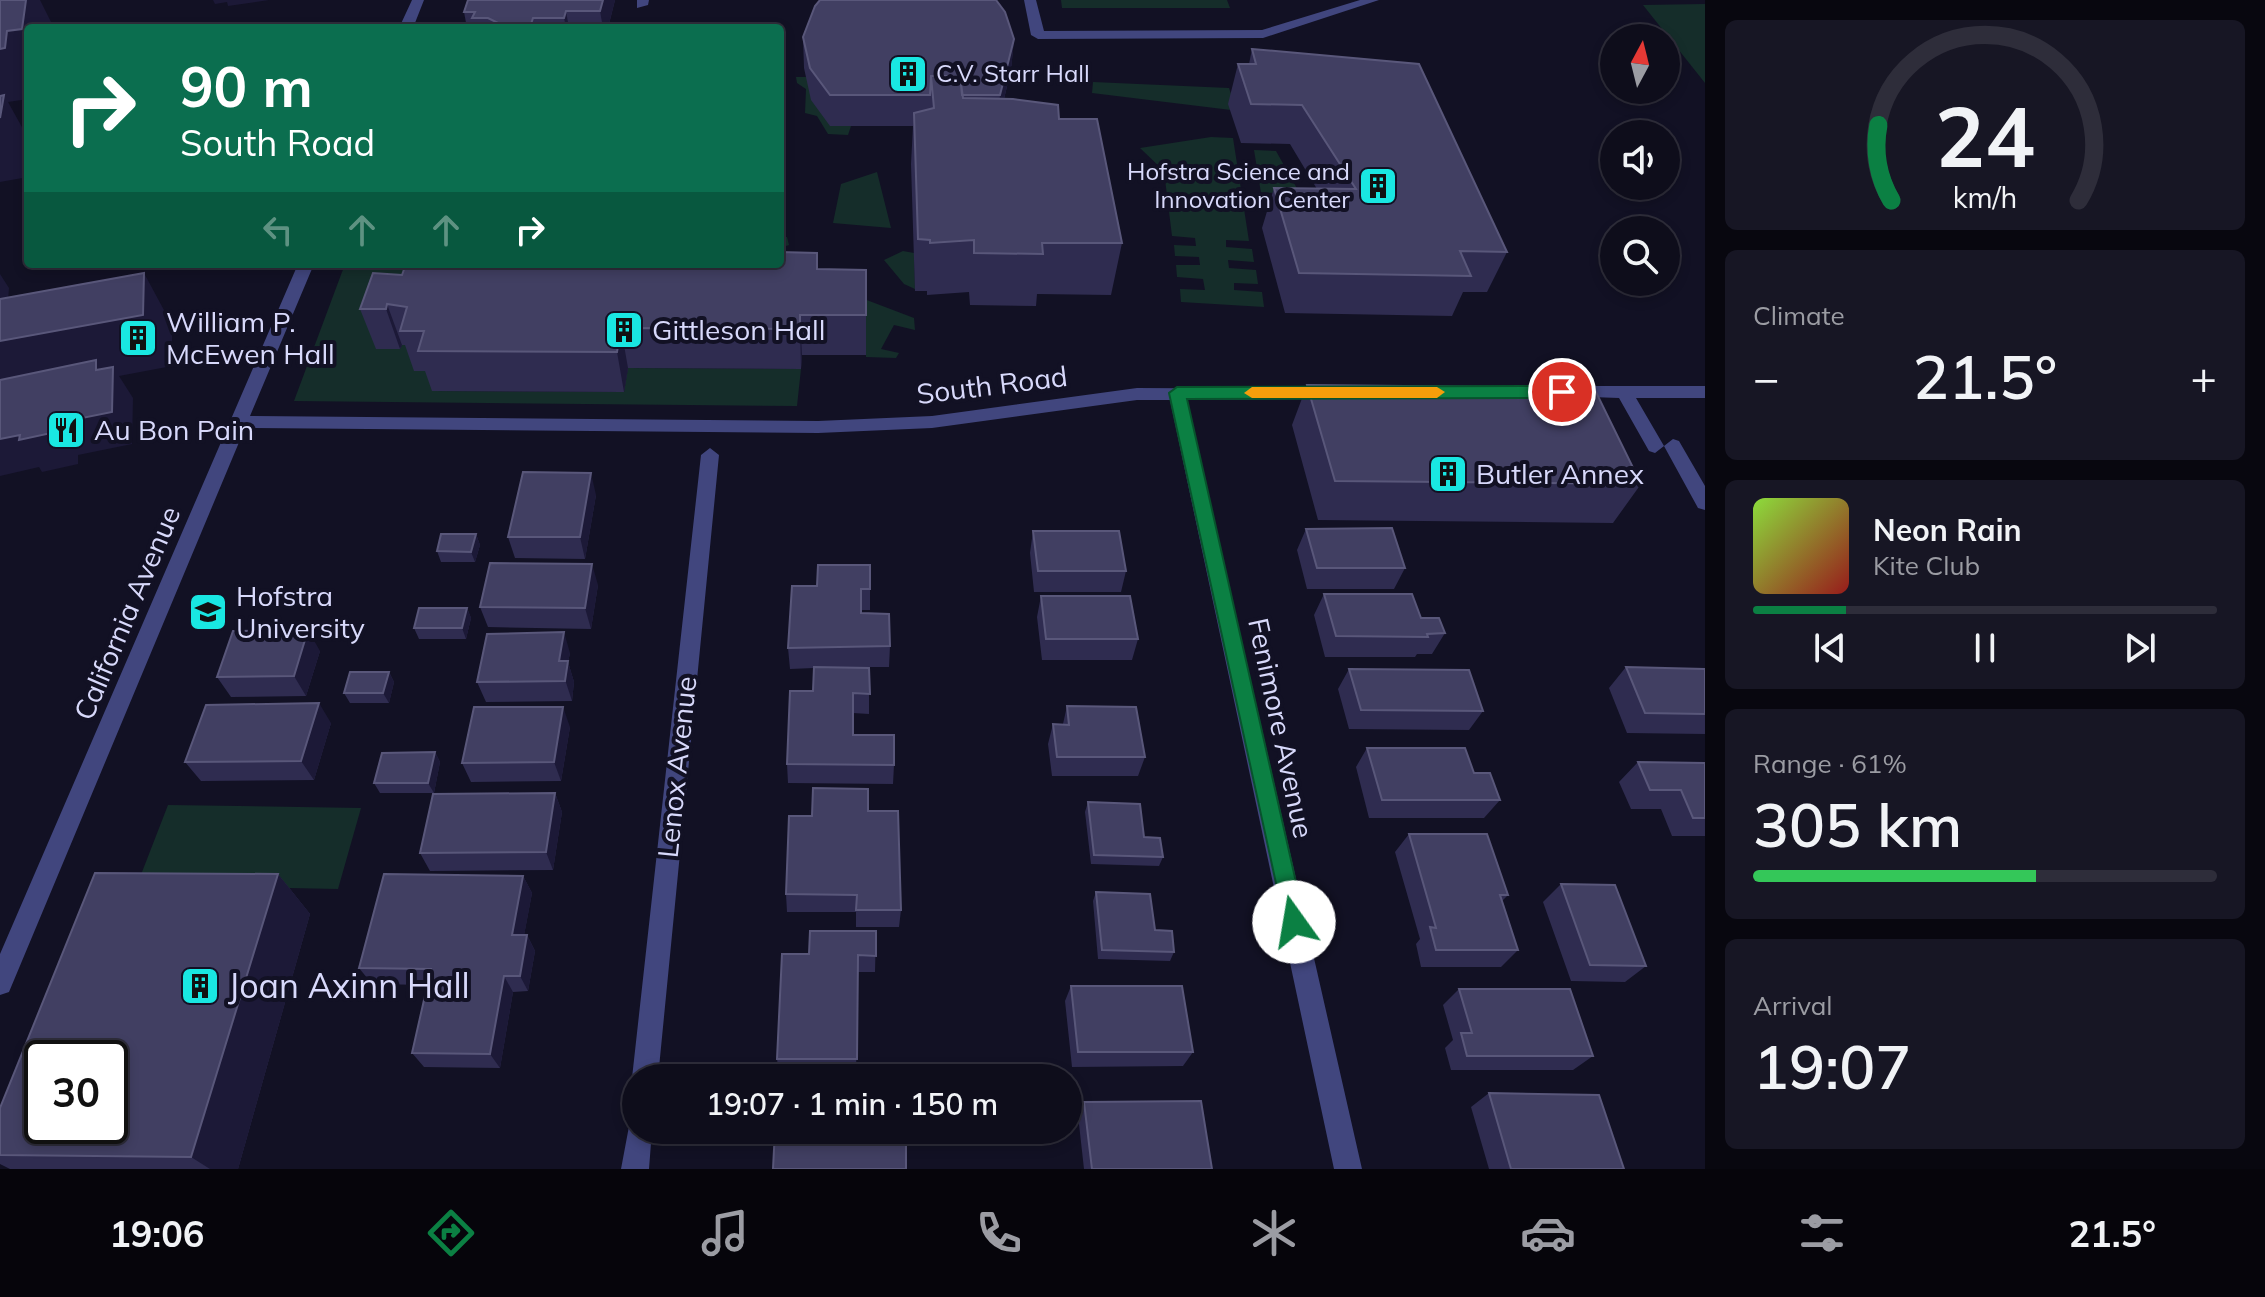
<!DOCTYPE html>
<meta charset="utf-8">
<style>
:root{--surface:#0e0d1b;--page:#171624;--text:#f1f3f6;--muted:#9b9ca3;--line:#2e2d3a;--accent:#0b8043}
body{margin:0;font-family:Mulish,sans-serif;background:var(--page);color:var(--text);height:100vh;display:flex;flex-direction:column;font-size:30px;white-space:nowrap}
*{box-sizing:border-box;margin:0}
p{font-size:26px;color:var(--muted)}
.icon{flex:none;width:44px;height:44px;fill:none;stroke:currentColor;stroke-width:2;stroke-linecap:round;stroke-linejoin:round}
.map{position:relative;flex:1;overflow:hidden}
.details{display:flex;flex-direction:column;gap:20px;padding:20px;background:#08070f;width:560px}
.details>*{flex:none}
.guide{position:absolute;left:24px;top:24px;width:760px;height:244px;border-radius:8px;box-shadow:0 4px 12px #0003,0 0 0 2px var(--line);background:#0b6e4f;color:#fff;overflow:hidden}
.needle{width:52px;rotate:7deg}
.controls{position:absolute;left:1600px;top:24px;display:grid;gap:16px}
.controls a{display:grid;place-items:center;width:80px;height:80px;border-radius:50%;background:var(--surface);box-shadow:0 4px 12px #0003,0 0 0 2px var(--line);font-size:40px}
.speed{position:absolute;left:24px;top:1040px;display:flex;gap:16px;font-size:40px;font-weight:700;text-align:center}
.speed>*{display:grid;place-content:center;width:104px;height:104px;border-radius:50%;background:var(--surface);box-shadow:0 4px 12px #0003,0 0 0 2px var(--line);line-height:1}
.speed .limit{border:4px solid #111;border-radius:12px;background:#fff;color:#111}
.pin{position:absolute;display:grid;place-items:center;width:68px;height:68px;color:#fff;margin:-34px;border:4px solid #fff;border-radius:50%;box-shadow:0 2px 8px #0007}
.me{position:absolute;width:88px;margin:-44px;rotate:347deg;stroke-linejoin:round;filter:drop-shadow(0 0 6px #0008)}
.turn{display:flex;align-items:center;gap:28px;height:168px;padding:0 24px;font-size:36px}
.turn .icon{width:104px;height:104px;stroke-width:2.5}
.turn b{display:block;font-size:56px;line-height:68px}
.lanes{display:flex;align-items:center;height:76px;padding:0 24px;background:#0003;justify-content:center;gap:40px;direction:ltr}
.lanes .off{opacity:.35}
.big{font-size:60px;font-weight:600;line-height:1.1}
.details .card{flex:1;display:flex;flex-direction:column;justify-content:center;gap:12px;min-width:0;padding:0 28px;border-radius:12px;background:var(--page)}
.details .dial{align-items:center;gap:0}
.dial svg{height:208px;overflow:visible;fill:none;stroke:var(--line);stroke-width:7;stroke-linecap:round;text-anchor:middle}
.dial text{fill:var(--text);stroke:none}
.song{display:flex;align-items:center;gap:24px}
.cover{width:96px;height:96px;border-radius:12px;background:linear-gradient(135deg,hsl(90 70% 55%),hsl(0 70% 35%))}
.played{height:8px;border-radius:4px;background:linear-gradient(90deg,var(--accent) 20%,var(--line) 20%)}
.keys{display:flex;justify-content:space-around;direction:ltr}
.heat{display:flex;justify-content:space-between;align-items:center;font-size:44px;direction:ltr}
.charge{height:12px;border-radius:6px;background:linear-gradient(90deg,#34c759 61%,var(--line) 0)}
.trip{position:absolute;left:622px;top:1064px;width:460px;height:80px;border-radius:40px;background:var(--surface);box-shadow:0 4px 12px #0003,0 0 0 2px var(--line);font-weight:600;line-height:80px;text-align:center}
.menu{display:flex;height:128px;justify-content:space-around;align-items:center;background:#06050b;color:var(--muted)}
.menu .icon{width:56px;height:56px}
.menu .selected{color:var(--accent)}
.menu b{font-size:36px;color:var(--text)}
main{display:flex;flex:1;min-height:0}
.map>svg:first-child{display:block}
.green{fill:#152d2a}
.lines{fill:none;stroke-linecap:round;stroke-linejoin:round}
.minor{fill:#41467e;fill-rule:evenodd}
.wall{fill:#2f2c50}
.shaded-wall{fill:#1c1937}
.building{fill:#413f62;stroke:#59577a;stroke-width:2;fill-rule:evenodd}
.route{fill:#0b8043;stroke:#07532c;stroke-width:2}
.slow{fill:#f59e0b}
.labels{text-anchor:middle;stroke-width:8;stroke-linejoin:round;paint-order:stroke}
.far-poi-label{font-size:24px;fill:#d8d9fb;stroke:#121124;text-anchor:start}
.poi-label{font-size:28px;fill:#d8d9fb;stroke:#121124;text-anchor:start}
.street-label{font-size:28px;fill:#d8d9fb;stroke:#121124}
.near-poi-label{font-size:34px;fill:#d8d9fb;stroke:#121124;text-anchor:start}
</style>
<main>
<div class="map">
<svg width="1705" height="1169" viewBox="0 0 1705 1169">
<rect width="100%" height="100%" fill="#121124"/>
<!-- green -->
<path class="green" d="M1061 0H1227L1230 8H1062Z
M1705 4V83L1643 5Z
M796 77H806L851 126 848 135 828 134 817 116 805 113 806 89 797 83Z
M1093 82 1229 88 1234 103 1231 110 1092 93Z
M1211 137 1233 138 1249 241 1226 240V247L1252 249 1254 262 1228 260 1229 268 1256 270 1258 284 1234 283V290L1262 292 1264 307 1181 302 1180 289 1205 290 1203 279 1177 277 1176 265H1200L1199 257 1175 256 1174 245 1196 246 1195 238 1172 236 1164 171 1140 148Z
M1254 150 1276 151 1299 192 1261 193Z
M877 172 891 228 833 223 841 184Z
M780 236 787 237 789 245 783 247 801 293 412 315 400 349 402 345H407L415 371H438L433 391 624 392 628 368 801 369 797 406 294 401 345 264H780Z
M903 251 914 253 915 289 904 284 884 260Z
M864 299 914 318 915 330 894 325 881 349 899 353 896 358 866 357Z
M168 805 361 808 338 889 137 885Z"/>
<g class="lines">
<!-- minor -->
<path class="minor" d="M412 0H424L413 28H399Z
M637 0H649L648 5 637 8Z
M1024 0H1036L1044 31 1262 30 1360 0H1379L1263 38 1038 39 1031 35Z
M298 264H314L250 416 818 421 932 416 1137 388 1335 389 1338 393 1329 399 1187 400 1362 1169H1334L1170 400H1137L932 428 818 433 245 428 9 992 0 995V954Z
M1569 386H1705V398H1636L1664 446 1673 439 1679 441 1705 486V510L1698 508 1664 446 1655 453 1649 451 1619 398 1563 396 1560 392 1563 388Z
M710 448 719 455 658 1078H636V1087L632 1078 701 455Z
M636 1118V1130H652L649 1169H621L630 1121Z"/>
</g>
<!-- wall -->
<path class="wall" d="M615 0 608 28H467L464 12Z
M803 37 1014 39 1011 70 1004 99 1059 119 1122 243 1111 295 1037 294 1036 306 970 305 969 292 927 295V291H915L911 164 913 126H830L811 100 804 68Z
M1252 49 1507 252 1487 292H1463L1452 316 1285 313 1262 228 1274 188 1317 189 1290 144 1241 143 1228 104 1238 64H1249Z
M818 269 866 270V355H802L801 369 628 368 624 392 432 391 425 371H414L405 345H402L400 349H376L360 309 402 275Z
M1307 385 1641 484 1613 523 1318 520 1292 425Z
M596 495 585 559 515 558 508 537Z
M1306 529 1405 568 1394 589H1307L1297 550Z
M1033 531 1126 571 1121 592H1034L1030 553Z
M476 534 480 545 475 562H441L437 551Z
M870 565V610H861V613L890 646 889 667H858L869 668V714L853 713V735L894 765 893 784 788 783 787 764 813 691 814 668 790 669 788 648 817 586Z
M598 585 591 629 488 627 480 607Z
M1324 594 1421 618 1445 633 1432 654H1417L1415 657H1325L1314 615Z
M1041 596 1138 639 1132 660H1042L1037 617Z
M467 608 471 618 466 639H419L414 628Z
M320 651 306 696 231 697 217 677Z
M570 653 568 662 574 682 572 701 486 702 477 682Z
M1626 667 1705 669V734L1627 733 1609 688Z
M1349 669 1483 711 1469 730 1349 729 1338 689Z
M389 672 394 682 389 703H350L344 693Z
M1067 706 1145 757 1138 776H1052L1048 744 1053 724H1063Z
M331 723 314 780 201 781 185 762Z
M570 727 561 781 471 782 462 763Z
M1367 748 1474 773 1500 800 1484 818H1369L1356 767Z
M435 752 440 762 434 793H380L374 783Z
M1638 762 1705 763V836H1672L1661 809H1631L1619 782Z
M555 793 562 812 553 870 430 871 420 853Z
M1088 802 1144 837 1163 857 1159 866 1091 864 1085 812Z
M868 811 901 910 899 927H856V912H787L786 894 812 816Z
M1409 834 1508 895 1502 901 1518 950 1501 967H1421L1416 944 1420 939 1395 852Z
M278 874 310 914 238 1169H10L0 1164V1108Z
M523 876 532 893 524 935H527L535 951 528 991 513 992 500 1068 424 1067 412 1053 428 985 372 984 359 968Z
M1561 884 1646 966 1625 982 1571 981 1543 902Z
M1096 892 1155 930 1174 952 1170 961 1098 959 1093 901Z
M876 931 875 972H858L856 1073H779L777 1059 809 954Z
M1071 986 1193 1052 1183 1066 1072 1067 1065 1001Z
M1459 989 1593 1056 1573 1070H1451L1445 1048 1453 1040 1443 1005Z
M1489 1093 1624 1169H1489L1471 1107Z
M1084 1102 1212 1169H1084L1078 1115Z"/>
<!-- shaded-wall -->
<path class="shaded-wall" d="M22 0H40L54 28H28V99L8 102 28 138V177L0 182V49Z
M213 0H269L228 6 227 2 215 4Z
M603 0H615L608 28H603L600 11Z
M566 11 569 28H566L564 18Z
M1014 39 1011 70 997 127 1000 95Z
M144 273 172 325V366L119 376 133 398 132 444 78 455V464L42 472 39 467 0 476V274L9 288 5 340Z
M387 304 402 345 400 349 386 309Z
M800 315 802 355 801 369 800 329Z
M621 328 628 368 624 392 617 352Z
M591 473 596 495 585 559 580 537Z
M476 534 480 545 475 562 471 552Z
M592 564 598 585 591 629 585 608Z
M467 608 471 618 466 639 462 628Z
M308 630 320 651 306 696 294 676Z
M564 632 570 653 568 662 574 682 572 701 559 661Z
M389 672 394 682 389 703 383 693Z
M319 703 331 723 314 780 301 761Z
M563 707 570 727 561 781 554 762Z
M435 752 440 762 434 793 428 783Z
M555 793 562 812 553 870 546 852Z
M278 874 310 914 238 1169H210L191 1157Z
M523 876 532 893 521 952 512 935Z
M527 935 535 951 528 991 520 976Z
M504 976 513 992 500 1068 490 1054Z"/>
<!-- building -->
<path class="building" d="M0 0H26L22 29 7 31 5 48 0 49Z
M468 0H603L600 11H566L564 18H533L531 24H500L488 18H472L475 12H464Z
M820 0H996L1005 12 1014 39 1000 95H962L960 76H931L930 95H830L810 68 803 37 815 6Z
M1252 49 1419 64 1507 252 1460 251 1471 276 1299 273 1274 188 1356 189 1302 105 1251 104 1238 64H1256Z
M931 76H960L963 98 1013 99 1058 105 1059 119H1097L1122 243H1042L1043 254 974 253V240L930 243V240L918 239 914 113 934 108Z
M4 95 0 118V96Z
M780 252 817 253V269L866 270V315H800V329L621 328 617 352 418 351 424 331H400L407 307 387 304 386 309H360L373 273 402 275 406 264H780Z
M144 273 143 315 0 341V299Z
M96 360V370L113 367 112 412 57 423 56 432 19 440 20 435 0 439V380Z
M1307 385 1594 388 1641 484 1335 481Z
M523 472 591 473 580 537H508Z
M1392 528 1405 568H1317L1306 529Z
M1033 531H1119L1126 571H1038Z
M441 534H476L471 552 437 551Z
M490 563 592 564 585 608 480 607Z
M818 565H870V589H861V613L889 614 890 646 788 648 792 586H817Z
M1324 594H1412L1421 618H1439L1445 633 1427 634 1428 637 1336 636Z
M1041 596H1130L1138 639H1046Z
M419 608H467L462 628H414Z
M308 630 294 676 217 677 233 631Z
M564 632 559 661H568L565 681 477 682 487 634Z
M814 667 869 668 870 694 853 693V735H894V765L787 764 790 691H813Z
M1626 667 1705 669V714L1645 713Z
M1349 669 1469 670 1483 711 1361 710Z
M350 672H389L383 693H344Z
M319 703 301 761 185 762 206 705Z
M1067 706 1136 707 1145 757H1057L1053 724 1069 725Z
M474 707H563L554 762 462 763Z
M1367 748H1465L1474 773H1490L1500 800H1382Z
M435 752 428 783H374L382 753Z
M1638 762 1705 763V818H1693L1681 790H1650Z
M813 788 868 789V811H898L901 910H856L857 895 786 894 789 816H812Z
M555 793 546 852 420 853 433 794Z
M1088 802 1140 804 1144 837 1160 838 1163 857 1094 855Z
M1409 834H1487L1508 895H1500L1518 950H1436L1430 927 1436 928Z
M95 873 278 874 191 1157 0 1155V1108ZM42 1058H110V1126H42Z
M384 874 523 876 512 935H527L520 976H504L490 1054 412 1053 431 969 359 968Z
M1561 884 1615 885 1646 966 1590 965Z
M1096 892 1150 894 1155 930 1172 931 1174 952 1102 950Z
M810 931H876V956L858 955 857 1059H777L782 954H809Z
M1071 986H1182L1193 1052H1078Z
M1459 989H1570L1593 1056H1467L1461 1033H1472Z
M1489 1093 1599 1095 1624 1169H1511Z
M1201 1101 1212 1169H1092L1084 1102Z
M775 1130H906V1169H773Z"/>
<!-- route -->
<path class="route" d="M1562 386 1570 392 1562 398 1187 399 1305 922 1301 929 1294 932 1286 929 1169 393 1177 387Z"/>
<!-- slow -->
<path class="slow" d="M1252 387H1437L1445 392 1437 398H1252L1244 393Z"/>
<!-- icons -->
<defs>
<g id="building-square" transform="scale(2)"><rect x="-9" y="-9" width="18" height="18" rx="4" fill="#19e7e2" stroke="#121124"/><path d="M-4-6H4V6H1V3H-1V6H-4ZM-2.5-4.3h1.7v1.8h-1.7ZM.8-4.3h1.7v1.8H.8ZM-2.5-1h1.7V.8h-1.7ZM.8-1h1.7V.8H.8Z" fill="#111"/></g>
<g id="restaurant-square" transform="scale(2)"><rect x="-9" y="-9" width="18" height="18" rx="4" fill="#19e7e2" stroke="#121124"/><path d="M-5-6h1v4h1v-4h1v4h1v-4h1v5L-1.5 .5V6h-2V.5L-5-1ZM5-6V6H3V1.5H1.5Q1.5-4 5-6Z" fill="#111"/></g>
<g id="university-square" transform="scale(2)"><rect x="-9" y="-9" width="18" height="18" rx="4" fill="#19e7e2" stroke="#121124"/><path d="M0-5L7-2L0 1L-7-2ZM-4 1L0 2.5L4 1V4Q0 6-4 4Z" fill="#111"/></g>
</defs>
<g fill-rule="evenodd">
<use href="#building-square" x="908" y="74"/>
<use href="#building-square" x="1378" y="186"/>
<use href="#building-square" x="624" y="330"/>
<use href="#building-square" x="138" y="338"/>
<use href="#restaurant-square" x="66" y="430"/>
<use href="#building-square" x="1448" y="474"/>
<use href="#university-square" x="208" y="612"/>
<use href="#building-square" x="200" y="986"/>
</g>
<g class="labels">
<!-- far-poi labels -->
<g class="far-poi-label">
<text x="936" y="82">C.V. Starr Hall</text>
<text x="1350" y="180" text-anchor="end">Hofstra Science and<tspan x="1350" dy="28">Innovation Center</tspan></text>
</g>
<!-- poi labels -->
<g class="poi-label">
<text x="166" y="332">William P.<tspan x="166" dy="32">McEwen Hall</tspan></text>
<text x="652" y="340">Gittleson Hall</text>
<text x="94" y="440">Au Bon Pain</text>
<text x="1476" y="484">Butler Annex</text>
<text x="236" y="606">Hofstra<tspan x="236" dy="32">University</tspan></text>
</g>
<!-- street labels -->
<g class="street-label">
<text transform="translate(992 385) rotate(-7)" y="10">South Road</text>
<text transform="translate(127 613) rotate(-67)" y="10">California Avenue</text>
<text transform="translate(1281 728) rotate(78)" y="10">Fenimore Avenue</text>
<text transform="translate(677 767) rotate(-84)" y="10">Lenox Avenue</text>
</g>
<!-- near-poi labels -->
<g class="near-poi-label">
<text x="228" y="998">Joan Axinn Hall</text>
</g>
</g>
</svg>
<div class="controls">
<a><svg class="needle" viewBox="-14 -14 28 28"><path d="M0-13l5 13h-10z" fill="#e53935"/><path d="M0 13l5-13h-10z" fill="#9b9ca3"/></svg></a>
<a><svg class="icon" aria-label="sound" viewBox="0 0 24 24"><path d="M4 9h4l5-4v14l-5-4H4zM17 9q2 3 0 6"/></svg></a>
<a><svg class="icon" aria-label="search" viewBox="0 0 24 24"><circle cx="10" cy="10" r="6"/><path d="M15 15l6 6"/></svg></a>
</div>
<div class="speed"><div class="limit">30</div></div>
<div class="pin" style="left:1562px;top:392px;background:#d93025"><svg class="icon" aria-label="arrive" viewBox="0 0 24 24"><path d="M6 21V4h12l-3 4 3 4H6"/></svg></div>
<svg class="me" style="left:1294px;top:922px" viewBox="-20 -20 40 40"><circle r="19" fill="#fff"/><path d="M0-13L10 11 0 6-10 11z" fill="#0b8043"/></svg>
<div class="trip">19:07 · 1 min · 150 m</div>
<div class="guide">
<div class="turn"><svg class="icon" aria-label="right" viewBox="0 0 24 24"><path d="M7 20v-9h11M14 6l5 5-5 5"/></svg><div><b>90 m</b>South Road</div></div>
<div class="lanes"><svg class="icon off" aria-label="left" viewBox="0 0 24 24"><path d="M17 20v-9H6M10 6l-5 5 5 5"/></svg><svg class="icon off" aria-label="ahead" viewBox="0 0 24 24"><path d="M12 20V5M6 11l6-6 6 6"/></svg><svg class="icon off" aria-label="ahead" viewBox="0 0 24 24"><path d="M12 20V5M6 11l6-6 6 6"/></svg><svg class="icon" aria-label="right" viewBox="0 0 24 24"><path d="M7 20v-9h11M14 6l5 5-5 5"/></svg></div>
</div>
</div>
<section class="details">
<div class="card dial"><svg viewBox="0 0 100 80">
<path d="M14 69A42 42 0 1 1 86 69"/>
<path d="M14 69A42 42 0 0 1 9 40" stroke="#0b8043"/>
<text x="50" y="56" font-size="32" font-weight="700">24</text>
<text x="50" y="72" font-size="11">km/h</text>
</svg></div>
<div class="card"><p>Climate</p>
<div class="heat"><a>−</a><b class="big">21.5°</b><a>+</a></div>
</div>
<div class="card">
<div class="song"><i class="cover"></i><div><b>Neon Rain</b><p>Kite Club</p></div></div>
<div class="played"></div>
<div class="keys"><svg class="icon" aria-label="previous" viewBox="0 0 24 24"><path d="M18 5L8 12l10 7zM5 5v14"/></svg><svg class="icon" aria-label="pause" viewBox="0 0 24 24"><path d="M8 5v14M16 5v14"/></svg><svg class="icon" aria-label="next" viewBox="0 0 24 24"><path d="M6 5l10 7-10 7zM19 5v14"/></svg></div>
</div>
<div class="card"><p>Range · 61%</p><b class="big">305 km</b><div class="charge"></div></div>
<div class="card"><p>Arrival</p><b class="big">19:07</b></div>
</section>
</main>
<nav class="menu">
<b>19:06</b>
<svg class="icon selected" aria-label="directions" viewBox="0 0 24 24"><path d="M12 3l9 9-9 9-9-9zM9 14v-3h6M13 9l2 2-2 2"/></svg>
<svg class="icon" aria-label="music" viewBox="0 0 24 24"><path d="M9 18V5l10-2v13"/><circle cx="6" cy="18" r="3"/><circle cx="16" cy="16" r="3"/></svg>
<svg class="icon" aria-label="phone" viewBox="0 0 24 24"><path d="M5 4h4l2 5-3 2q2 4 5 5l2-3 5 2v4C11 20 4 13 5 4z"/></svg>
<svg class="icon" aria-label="climate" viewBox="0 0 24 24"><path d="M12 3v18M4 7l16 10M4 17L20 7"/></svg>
<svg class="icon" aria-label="car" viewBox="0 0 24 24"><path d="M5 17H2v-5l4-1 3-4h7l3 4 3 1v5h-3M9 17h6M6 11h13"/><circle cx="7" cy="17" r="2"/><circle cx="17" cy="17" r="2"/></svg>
<svg class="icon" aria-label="filters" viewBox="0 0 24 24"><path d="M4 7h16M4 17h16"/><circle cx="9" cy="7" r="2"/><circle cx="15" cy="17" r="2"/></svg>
<b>21.5°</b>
</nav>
